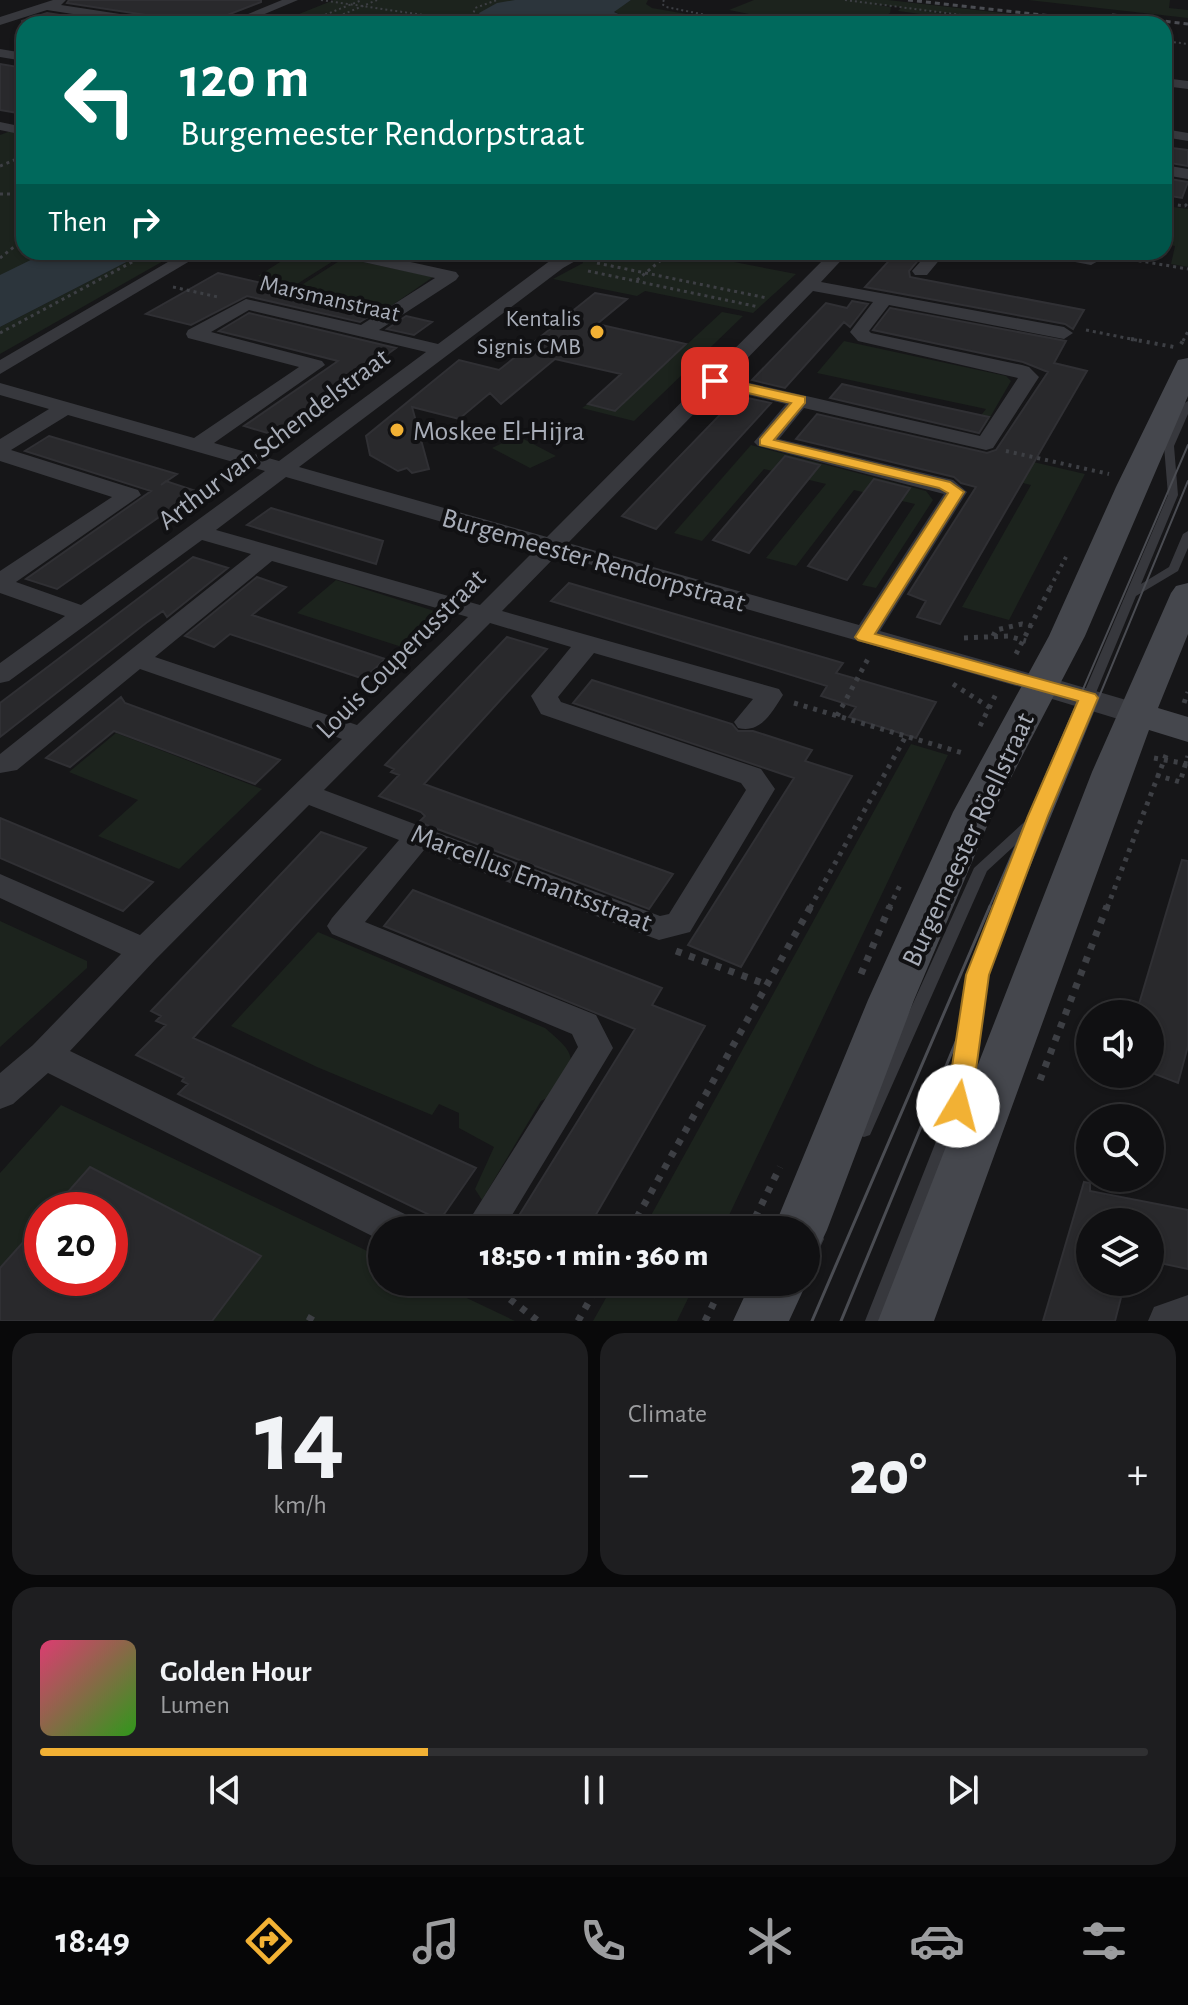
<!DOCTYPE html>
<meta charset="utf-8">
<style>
:root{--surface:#101012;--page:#1e1e20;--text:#f1f3f6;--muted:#9c9d9f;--line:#303032;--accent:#f2b134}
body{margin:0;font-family:"Alegreya Sans",sans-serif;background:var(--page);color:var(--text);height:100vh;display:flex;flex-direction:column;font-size:30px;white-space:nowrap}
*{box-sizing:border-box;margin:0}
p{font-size:26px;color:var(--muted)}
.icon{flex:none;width:44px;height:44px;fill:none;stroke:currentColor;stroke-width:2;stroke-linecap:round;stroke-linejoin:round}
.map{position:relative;height:1321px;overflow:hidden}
.sheet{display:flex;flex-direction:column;gap:12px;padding:12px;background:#09090a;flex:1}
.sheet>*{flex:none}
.guide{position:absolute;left:16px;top:16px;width:1156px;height:244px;border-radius:24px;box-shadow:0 2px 6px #0004,0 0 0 2px var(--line);background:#00695c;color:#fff;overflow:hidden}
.tools{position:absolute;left:1076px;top:1000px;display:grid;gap:16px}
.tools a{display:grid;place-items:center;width:88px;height:88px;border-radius:50%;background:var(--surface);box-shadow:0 2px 6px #0004,0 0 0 2px var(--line);font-size:40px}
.speed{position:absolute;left:24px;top:1192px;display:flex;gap:16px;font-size:40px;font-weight:700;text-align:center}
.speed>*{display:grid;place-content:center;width:104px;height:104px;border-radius:50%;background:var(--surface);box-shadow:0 2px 6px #0004,0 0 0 2px var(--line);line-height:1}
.speed .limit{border:12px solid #d22;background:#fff;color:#111}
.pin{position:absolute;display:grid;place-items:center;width:68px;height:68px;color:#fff;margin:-34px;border-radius:16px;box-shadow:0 4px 12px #0006}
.me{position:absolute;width:88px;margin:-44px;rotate:8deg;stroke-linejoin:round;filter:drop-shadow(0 0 6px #0008)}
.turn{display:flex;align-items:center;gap:28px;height:168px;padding:0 32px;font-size:36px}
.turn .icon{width:104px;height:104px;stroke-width:2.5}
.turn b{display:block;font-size:56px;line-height:68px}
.then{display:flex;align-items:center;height:76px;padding:0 32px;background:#0003;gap:16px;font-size:30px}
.big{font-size:60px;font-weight:800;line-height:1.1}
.sheet .card{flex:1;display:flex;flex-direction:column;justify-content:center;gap:12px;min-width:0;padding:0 28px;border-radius:24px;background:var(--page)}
.sheet .dial{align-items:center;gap:0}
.dial b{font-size:104px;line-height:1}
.song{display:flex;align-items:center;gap:24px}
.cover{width:96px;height:96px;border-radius:12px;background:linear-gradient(135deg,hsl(340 70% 55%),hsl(110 70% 35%))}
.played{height:8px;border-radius:4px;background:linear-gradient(90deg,var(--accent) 35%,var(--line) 35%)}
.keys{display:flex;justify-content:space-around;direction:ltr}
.heat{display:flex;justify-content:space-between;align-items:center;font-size:44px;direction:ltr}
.sheet .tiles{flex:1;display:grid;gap:12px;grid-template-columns:1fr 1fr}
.card:last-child{grid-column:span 2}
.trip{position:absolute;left:368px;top:1216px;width:452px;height:80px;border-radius:40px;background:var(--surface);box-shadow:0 2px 6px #0004,0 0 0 2px var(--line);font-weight:800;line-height:80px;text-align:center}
.menu{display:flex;height:128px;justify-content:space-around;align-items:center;background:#060607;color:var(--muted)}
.menu .icon{width:56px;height:56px}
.menu .current{color:var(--accent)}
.menu b{font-size:36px;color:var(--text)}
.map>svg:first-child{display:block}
.green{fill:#1c231d;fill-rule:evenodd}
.water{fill:#2c353c}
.building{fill:#29292c;stroke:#303034;stroke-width:2}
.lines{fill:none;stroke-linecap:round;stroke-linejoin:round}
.path-far4{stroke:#3d3f44;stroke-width:2;stroke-dasharray:2 3;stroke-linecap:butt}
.path-far3{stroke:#3d3f44;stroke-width:3;stroke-dasharray:3 4;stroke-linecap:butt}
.path-far2{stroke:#3d3f44;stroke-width:4;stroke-dasharray:3 5;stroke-linecap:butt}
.path-far1{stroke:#3d3f44;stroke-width:5;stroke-dasharray:4 6;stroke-linecap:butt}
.path{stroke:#3d3f44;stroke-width:7;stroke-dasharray:6 8;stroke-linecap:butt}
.service{fill:#37383d;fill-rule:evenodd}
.minor{fill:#37383d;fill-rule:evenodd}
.tertiary{fill:#37383d;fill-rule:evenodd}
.secondary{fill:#45474d;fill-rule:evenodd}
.tram-far1{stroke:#4a4c52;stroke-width:2}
.tram{stroke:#4a4c52;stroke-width:3}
.rail{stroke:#4a4c52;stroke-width:3;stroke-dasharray:5 4;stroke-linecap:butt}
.route{fill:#f2b134;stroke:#9d7322;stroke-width:2}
.poi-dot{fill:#f2b134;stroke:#111113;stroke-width:3}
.labels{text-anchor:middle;stroke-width:8;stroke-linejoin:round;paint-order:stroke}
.far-street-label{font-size:24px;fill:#a8adb8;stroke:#111113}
.far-poi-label{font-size:24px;fill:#a8adb8;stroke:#111113;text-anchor:end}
.poi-label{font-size:28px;fill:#a8adb8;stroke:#111113;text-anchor:start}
.street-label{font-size:28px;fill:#a8adb8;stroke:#111113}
</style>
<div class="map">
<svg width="1188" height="1321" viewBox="0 0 1188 1321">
<rect width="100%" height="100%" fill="#161618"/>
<!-- green -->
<path class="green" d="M334 0H572L528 24H274Z
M631 0H648L646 4 652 8 744 24C714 24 637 29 614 11Z
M754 0H888L1101 24H1042L910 9 991 20 987 23 898 11 902 7 872 4 891 7 890 13 874 24H799L729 10Z
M1028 0H1170L1169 8 1188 10V18Z
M24 126V252H66L0 285V135Z
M1173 207 1188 209V267L1171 264 1175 246 1164 244V211L1172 212Z
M146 252H179L0 354V327Z
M296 252 341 256 297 284 258 276Z
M594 252H682L796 274 753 313 645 291 637 296 553 279 583 263 582 259Z
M344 258 433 277 391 306 300 286Z
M722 312 743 316 634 421 582 408 588 404 615 411Z
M844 341 1006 376 1011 381 985 426 975 423 986 409 817 373Z
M517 436H518L556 456 530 468 492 448Z
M751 445 926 491 933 500 876 588 862 585 915 504 854 490 796 566 766 558 826 484 764 469 702 541 674 533Z
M994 453 1085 474 1009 620 962 607 1031 485 994 476Z
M336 580 444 614 408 649 297 613Z
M116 733 262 789 179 869 98 836 138 800 69 772Z
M911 744 948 755 722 1230H643Z
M0 921 87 961V968L0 1047Z
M318 932 545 1028C573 1052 577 1055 563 1090L541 1101 482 1200 475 1189 494 1147 459 1128V1113L439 1104 432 1115 317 1067 231 1026Z
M61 1105 382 1258V1282H433L515 1321H0V1173ZM42 1210H110V1278H42Z
M615 1282H696L677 1321H593Z"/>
<!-- water -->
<path class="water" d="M515 0H631L614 12 630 19 670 24H505L481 17 479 13 497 3Z
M47 252H146L0 327V275Z"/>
<!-- building -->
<path class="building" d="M69 0H261V2L207 23 190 20 189 24H168L159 17 67 3Z
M47 13 117 24H22V21Z
M0 64 24 68V114L0 110Z
M1164 147 1188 150V166L1164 162Z
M1164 178 1188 182 1182 198 1164 195Z
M897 252 921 257 909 271 910 277 915 278 1084 310 1073 329 1065 324 865 287Z
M218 273 340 301 379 310 360 322 247 296 191 325 146 314Z
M595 293 627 299 597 324 686 344 615 411 588 404 621 374 555 359 501 404 490 393 459 419 412 407 429 469 412 473 407 468 398 471 370 455 366 436 459 360 499 370Z
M852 301 868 304 850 327 844 322 785 388 752 380 826 303 847 308Z
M890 308 1066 341 1054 363 1087 371 940 624 917 617 926 601 908 594 976 487 961 483 954 477 796 439 817 414 987 453 996 450 1048 372 1023 362 873 330Z
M249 313 396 348 274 435 244 426 338 361 219 331Z
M406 316 432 322 414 335 387 329Z
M842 384 934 405 989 417 979 433 830 398Z
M738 396 771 403 656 529 622 516Z
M49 436 177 474 161 485 166 481 196 491 57 589 26 579 151 491 25 451Z
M785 456 820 465 749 553 713 540Z
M874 479 910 488 847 580 808 566Z
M271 508 383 541 376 564 247 525Z
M193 557 228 568 167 617 163 611 146 623 0 737V703Z
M257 577 286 587 252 615 385 659 364 679 230 634 214 647 185 636Z
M569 583 843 663 836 673 936 702 916 738 849 717 856 707 821 696 827 686 551 601Z
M507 637 547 649 424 784 673 874 649 909 419 822 425 816 421 812 379 796 399 775 391 772 394 769 385 765Z
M592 680 732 724 738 731H753L812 750 805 761 852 776 741 967 688 945 794 778 573 703Z
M121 697 125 703 280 760 255 784 114 731 70 767 46 758Z
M0 818 77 850 153 882 123 911 0 858Z
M321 832 366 848 193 1038 476 1168 440 1220 178 1094 188 1084 182 1081 184 1078 136 1055 166 1025 156 1021 161 1016 151 1011Z
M1182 860 1188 861V1046L1178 1083 1150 1072V1014H1136Z
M413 890 662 988 652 1005 705 1026 587 1230H510L635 1029 384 926Z
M90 1167 261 1256 212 1321H0V1268L42 1221V1278H110V1210H52Z
M1084 1182 1090 1183V1191L1188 1210V1269L1150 1261V1222H1090V1282H1125L1115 1321H1043Z"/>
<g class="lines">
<!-- path-far4 -->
<path class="path-far4" d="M321 0 471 22
M664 0 662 4 666 7 752 24
M845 0 1032 24
M471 22 475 8 497 0
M302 24 362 0
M320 24 377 0
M1164 41 1188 44"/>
<!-- path-far3 -->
<path class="path-far3" d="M0 166 24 156
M0 194H24
M1164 203 1185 206 1188 203
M497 252 528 258
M790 252 809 256
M1111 256 1188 269
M0 258 24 239
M597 263 767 298
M588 271 759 307
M637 280 671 252
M173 287 218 297
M1086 330 1141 341
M0 333 147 254
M1183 341 1188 331"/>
<!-- path-far2 -->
<path class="path-far2" d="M1131 339 1174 347
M1181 344 1184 339
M1006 451 1109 474
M1050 588 1068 553"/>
<!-- path-far1 -->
<path class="path-far1" d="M993 636 996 630 1022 624 1032 626
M964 638 1008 636 1026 641
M1016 654 1051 586
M953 684 992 709
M794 703 966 754
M1184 703 1188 692
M837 716 869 657
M980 726 997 692
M1154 758 1188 764
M1156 775 1180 782 1188 756
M810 908 906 736
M889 908 902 881
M1107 908 1168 750"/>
<!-- path -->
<path class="path" d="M676 951 768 985
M861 974 890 906
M1040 1080 1107 906
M630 1230 811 906
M749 1230 780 1167
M488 1282 538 1321
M309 1321 315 1310
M578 1321 600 1282
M705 1321 724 1282"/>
<!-- service -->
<path class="service" d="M1188 401V414L1174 446 1178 495 1141 584 1169 567 1183 534 1188 531V548L1178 571 1136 596 1045 816 985 975 966 1106 883 1321H865L950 1106 969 975 1023 838 987 871 870 1135 864 1137 858 1135 856 1130 974 868 1032 815 1168 495 1164 446 1183 404Z
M815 1231 821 1233 824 1239 812 1265 806 1267V1239L809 1233Z"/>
<!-- minor -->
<path class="minor" d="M53 0H66L61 5 159 20 165 24H137L47 10 0 25V17Z
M282 0H298L241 24H224Z
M0 49 24 53V61L0 57Z
M1164 78 1188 81V89L1164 86Z
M0 122 24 127V135L0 130Z
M1164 129 1188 133V141L1164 137Z
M1164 165 1188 169V179L1164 175Z
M185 252H205L0 374V360Z
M334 252H365L456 272 459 276 456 280 379 330 438 344 551 260 569 252H591L563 268 299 467 547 537 831 252H849L821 282 1064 327 1073 333 1064 339 889 305 869 331 871 333 1022 365 1029 367 1039 377 993 448 986 450 804 408 779 439 953 480 967 492 880 631 1050 679 1054 685 1050 691 1041 693 557 555 502 611 779 689 783 695C772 712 761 734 738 728L734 722 753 699 594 653 558 697 561 702 761 769 775 789 690 932 659 940 648 936 424 850 365 922 596 1015 613 1048 503 1230H463L578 1047 572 1034 332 934 327 926 332 918 399 840 309 805 155 960 70 1051 413 1218 418 1230H382V1241L48 1073 13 1104 0 1109V1073L33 1045 121 954 0 898V874L140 935 342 739 140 669 17 770 0 773V754L251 554 202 540 9 681 0 683V663L65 616 0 593V571L112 497 0 461V439L49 409 0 395V383L194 438 299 367 188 338 186 334 188 330 246 299 361 325 435 278 336 256ZM813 291 873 302 850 332 858 341 1018 378 980 436 728 378ZM249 310 426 352 279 461 214 443 325 365 322 361 211 332ZM719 388 786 404 754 442 758 446 944 494 859 625 568 543ZM68 415 265 471 81 605 16 582 141 495 138 490 11 450ZM286 477 536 549 480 605 216 530ZM272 561 468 617 357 725 155 657ZM490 623 571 647 531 696 541 714 741 783 746 790 669 914 660 916 324 790Z
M929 252H946L927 275H915L912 271Z
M1041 252H1076L1097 256 1100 260 1091 265 1043 256Z
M1188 1295V1321H1148L1154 1307Z"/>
<!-- tertiary -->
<path class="tertiary" d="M1041 675 1150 707 1155 714 1150 721 1138 725 1029 692 1025 685 1029 678Z"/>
<!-- secondary -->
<path class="secondary" d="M1188 358V396L1085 636 993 812 914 1000 827 1230 819 1247 806 1252V1230H773L868 1000 953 812 1049 636 1116 487 1175 366 1178 360Z
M1188 583V634L1158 708 1188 717V742L1149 730 934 1321H878L1092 772 1171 593 1176 586Z
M806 1281 807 1282 789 1321H733L751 1282Z"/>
<!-- tram-far1 -->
<path class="tram-far1" d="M989 908 1188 445
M1012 908 1188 481"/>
<!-- tram -->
<path class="tram" d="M812 1321 990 906
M841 1321 1012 906"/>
<!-- rail -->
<path class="rail" d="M908 0 1123 24
M1112 15 1188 24"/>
</g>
<!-- route -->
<path class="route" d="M715 377 805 397V403L774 440 950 482 964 492 875 634 1095 694 1098 698 1048 816 989 975 971 1106 967 1113 958 1116 950 1113 946 1106 966 975 1028 816 1078 701 858 640 855 637 948 493 939 488 760 445V439L791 403 710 384 708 381Z"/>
<!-- markers -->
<g class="poi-dot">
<circle cx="597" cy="332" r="8"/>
<circle cx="397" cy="430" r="8"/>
</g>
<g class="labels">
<!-- far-street labels -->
<g class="far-street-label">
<text transform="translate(330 298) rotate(13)" y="8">Marsmanstraat</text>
</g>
<!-- far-poi labels -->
<g class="far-poi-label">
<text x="581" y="326">Kentalis<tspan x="581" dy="28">Signis CMB</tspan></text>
</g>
<!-- poi labels -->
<g class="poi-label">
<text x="413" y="440">Moskee El-Hijra</text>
</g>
<!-- street labels -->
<g class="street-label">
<text transform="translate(273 438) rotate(-37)" y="10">Arthur van Schendelstraat</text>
<text transform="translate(594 559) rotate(16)" y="10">Burgemeester Rendorpstraat</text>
<text transform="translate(400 653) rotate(-45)" y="10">Louis Couperusstraat</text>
<text transform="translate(967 839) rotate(-65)" y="10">Burgemeester Röellstraat</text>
<text transform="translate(532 877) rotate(21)" y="10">Marcellus Emantsstraat</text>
</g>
</g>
</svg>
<div class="tools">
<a><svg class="icon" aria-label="sound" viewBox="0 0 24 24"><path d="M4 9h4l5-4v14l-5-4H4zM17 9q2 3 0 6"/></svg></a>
<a><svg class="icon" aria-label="search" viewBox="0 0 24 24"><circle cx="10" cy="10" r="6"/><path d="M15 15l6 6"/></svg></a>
<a><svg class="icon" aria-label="layers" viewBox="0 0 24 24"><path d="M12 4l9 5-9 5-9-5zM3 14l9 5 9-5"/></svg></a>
</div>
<div class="speed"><div class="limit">20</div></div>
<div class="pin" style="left:715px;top:381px;background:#d93025"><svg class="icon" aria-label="arrive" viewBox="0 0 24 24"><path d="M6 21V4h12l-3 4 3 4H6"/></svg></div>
<svg class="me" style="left:958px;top:1106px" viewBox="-20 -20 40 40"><circle r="19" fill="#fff"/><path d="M0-13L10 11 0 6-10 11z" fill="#f2b134"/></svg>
<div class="trip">18:50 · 1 min · 360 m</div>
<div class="guide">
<div class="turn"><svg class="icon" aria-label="left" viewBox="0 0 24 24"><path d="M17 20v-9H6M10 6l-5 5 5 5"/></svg><div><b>120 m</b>Burgemeester Rendorpstraat</div></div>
<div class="then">Then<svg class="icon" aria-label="right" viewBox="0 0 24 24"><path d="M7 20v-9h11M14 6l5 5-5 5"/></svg></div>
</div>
</div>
<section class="sheet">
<div class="tiles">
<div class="card dial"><b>14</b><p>km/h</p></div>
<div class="card"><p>Climate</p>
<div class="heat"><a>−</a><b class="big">20°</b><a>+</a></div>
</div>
<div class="card">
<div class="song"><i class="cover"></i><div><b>Golden Hour</b><p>Lumen</p></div></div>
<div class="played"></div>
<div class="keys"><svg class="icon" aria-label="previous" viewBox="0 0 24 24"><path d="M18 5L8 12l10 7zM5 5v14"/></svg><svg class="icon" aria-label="pause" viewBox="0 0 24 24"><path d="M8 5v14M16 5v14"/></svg><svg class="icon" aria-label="next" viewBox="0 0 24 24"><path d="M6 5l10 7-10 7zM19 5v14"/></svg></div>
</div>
</div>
</section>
<nav class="menu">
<b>18:49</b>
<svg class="icon current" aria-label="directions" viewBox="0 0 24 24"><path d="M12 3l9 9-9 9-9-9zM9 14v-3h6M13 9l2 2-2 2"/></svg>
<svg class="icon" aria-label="music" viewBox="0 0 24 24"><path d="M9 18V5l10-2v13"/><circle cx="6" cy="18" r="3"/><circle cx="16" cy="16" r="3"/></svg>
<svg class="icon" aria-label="phone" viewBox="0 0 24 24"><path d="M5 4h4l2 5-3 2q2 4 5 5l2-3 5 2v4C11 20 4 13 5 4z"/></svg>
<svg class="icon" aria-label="climate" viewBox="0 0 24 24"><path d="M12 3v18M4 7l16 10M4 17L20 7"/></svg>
<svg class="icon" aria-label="car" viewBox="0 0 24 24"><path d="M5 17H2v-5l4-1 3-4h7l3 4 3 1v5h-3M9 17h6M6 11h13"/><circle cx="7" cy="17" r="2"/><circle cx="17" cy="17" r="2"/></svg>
<svg class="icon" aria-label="filters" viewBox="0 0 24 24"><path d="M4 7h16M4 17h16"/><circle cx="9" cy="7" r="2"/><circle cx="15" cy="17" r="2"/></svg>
</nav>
